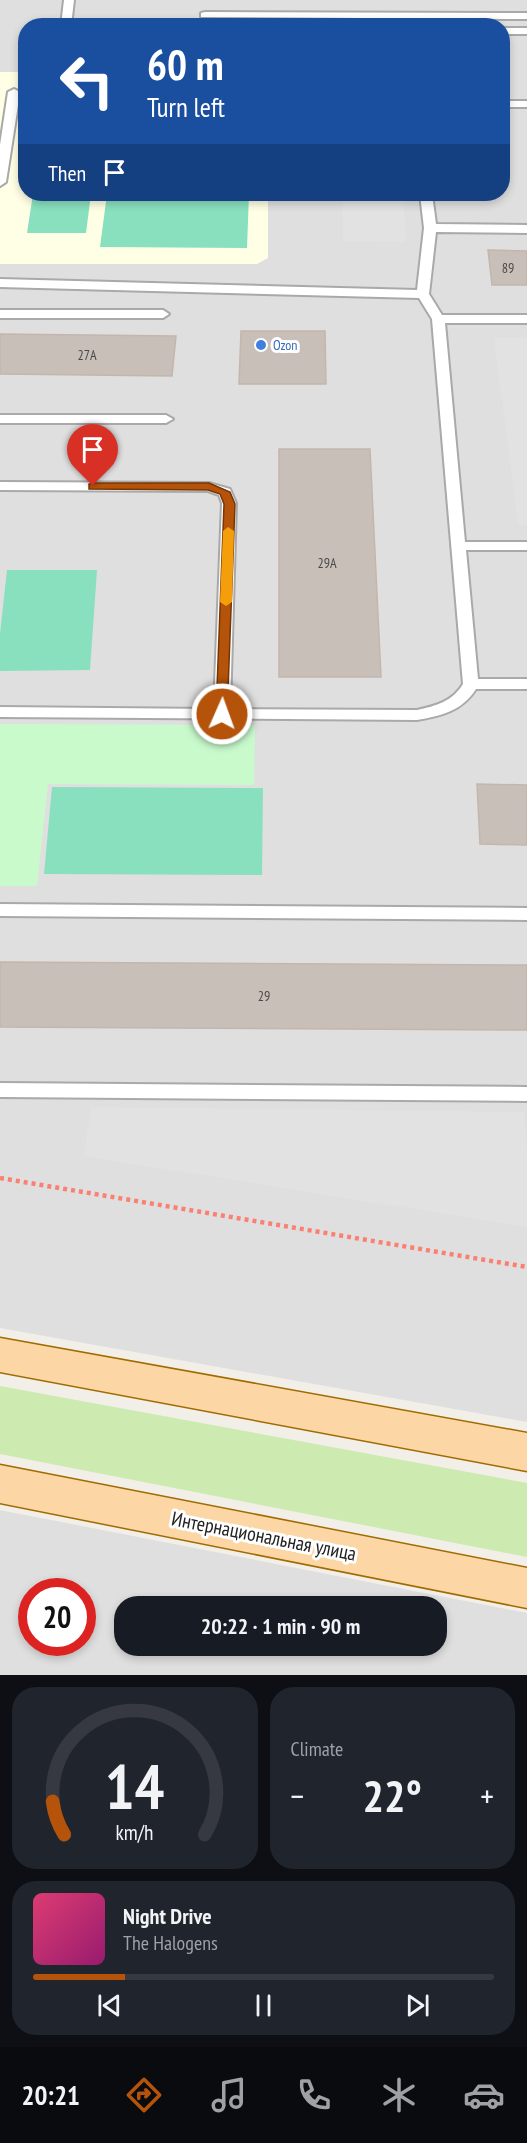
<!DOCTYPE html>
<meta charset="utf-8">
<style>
:root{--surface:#171b24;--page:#20242c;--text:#f1f3f6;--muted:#9ea1a6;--line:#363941;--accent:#b45309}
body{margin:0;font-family:"PT Sans Narrow",sans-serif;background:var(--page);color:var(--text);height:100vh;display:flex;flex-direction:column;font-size:22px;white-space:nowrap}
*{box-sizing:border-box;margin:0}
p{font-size:20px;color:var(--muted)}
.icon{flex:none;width:33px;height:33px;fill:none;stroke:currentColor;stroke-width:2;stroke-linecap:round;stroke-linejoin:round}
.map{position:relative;height:1675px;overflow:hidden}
.side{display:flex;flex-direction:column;gap:12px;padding:12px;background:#0d0f14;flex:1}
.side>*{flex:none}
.banner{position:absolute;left:18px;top:18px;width:492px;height:183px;border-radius:24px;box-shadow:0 3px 9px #0003;background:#1a4fa0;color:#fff;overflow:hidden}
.speed{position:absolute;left:18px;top:1578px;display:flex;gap:12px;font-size:30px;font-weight:700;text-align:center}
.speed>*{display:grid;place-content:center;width:78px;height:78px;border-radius:50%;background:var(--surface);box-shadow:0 3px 9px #0003;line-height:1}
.speed .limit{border:9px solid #d22;background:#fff;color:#111}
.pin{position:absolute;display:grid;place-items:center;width:51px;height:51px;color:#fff;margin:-62px -26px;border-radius:50% 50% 50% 0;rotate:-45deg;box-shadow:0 0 6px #0007}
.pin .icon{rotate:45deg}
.me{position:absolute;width:66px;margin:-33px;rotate:2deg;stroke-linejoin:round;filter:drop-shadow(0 0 4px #0008)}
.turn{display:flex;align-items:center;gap:21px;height:126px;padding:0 30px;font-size:27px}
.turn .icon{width:78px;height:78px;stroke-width:2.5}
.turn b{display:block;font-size:42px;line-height:51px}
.then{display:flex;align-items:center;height:57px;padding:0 30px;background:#0003;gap:12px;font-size:22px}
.big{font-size:45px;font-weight:700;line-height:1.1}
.side .widget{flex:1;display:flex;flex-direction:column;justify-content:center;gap:9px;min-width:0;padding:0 21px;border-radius:24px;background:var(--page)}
.side .dial{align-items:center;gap:0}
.dial svg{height:156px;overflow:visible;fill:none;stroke:var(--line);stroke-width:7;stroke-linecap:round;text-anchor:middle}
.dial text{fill:var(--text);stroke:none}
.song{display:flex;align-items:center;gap:18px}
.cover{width:72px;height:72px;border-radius:9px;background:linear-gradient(135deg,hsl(340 70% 55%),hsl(320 70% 35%))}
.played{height:6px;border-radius:3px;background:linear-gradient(90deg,var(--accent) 20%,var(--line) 20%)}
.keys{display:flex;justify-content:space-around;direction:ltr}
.heat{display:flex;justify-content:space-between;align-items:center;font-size:33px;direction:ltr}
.side .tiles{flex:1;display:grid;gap:12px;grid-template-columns:1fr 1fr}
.widget:last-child{grid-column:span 2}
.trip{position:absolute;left:114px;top:1596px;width:333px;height:60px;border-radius:24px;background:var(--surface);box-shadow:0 3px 9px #0003;font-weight:700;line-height:60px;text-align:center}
.tab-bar{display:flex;height:96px;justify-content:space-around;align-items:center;background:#090b0e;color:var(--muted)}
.tab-bar .icon{width:42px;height:42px}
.tab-bar .active{color:var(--accent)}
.tab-bar b{font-size:27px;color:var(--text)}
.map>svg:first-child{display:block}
.residential{fill:#e0dfdf;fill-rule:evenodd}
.education{fill:#ffffe5}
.grass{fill:#cdebb0}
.park{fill:#c8facc}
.pitch{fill:#88e0be}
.parking{fill:#e2e2e2}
.building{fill:#c7bfb8;stroke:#c4b6ab;stroke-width:1.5}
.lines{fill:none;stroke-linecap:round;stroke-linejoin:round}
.lane-casing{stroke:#a9a9a9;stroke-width:4}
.primary-casing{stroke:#a06b00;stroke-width:3}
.path{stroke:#fa8072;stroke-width:4.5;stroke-dasharray:4 4;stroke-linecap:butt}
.lane{fill:#fff;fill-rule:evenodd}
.primary{fill:#fcd6a4;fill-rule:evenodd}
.route{fill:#b45309;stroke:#753606;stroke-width:1.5}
.slow{fill:#f59e0b}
.shop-dot{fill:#3f7fe0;stroke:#fff;stroke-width:2}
.labels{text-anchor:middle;stroke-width:6;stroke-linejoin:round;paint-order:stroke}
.number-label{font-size:14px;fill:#4b4948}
.far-shop-label{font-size:14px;fill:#366cbe;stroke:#fff;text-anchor:start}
.near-street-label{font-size:20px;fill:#222;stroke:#fff}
</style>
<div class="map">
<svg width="527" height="1675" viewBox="0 0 527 1675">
<rect width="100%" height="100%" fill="#f2efe9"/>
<!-- residential -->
<path class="residential" d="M0 0H527V1422L0 1328ZM26 26H502V194H26Z
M0 1510 527 1613V1675H0ZM32 1592H82V1642H32ZM124 1606H436V1646H124Z"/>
<!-- education -->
<path class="education" d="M0 72H25L26 194H268V258L257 264H0Z"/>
<!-- grass -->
<path class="grass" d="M0 1386 527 1483V1557L0 1454Z"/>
<!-- park -->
<path class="park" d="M0 724 255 725 254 785 48 784 37 886H0Z"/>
<!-- pitch -->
<path class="pitch" d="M33 194H91L86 233H27Z
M107 194H249L247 248 100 247Z
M7 570H97L90 670 0 671V634Z
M52 787 263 788 262 875 44 874Z"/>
<!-- parking -->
<path class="parking" d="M342 194H403L406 242 343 241Z
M494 338H527V525H518Z
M91 1107 524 1112 527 1148V1227L84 1156Z"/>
<!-- building -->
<path class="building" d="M488 250 527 251V285H492Z
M241 331H325L326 384H239Z
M0 334 176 336 172 376 0 374Z
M279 449H370L381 677H279Z
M477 784 527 785V845L480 844Z
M0 962 527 965V1030L0 1027Z"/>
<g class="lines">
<!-- lane casing -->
<g class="lane-casing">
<path id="lane" d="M64 0H74L71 26H61Z
M205 12 527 13V19L201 17V13Z
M502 28H527V34H502Z
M14 89 20 92 6 182 0 186V145L8 92Z
M502 101H527V107H502Z
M420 194H432L436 224 527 225V233L436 232 429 294 442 315H527V323H445L465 542H527V550H466L478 679H527V689H476C462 711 441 716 417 720L0 717V707L214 709 222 503 219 495 208 491 0 490V482L209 483 230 489 236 503 230 709 417 710C436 706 453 701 463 684L432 319 419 298 0 287V279L417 290 424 228Z
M0 310H163L169 314 163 318H0Z
M0 415H166L173 419 166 423H0Z
M0 904 527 908V920L0 916Z
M0 1083 527 1087V1101L0 1097Z"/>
</g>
<!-- primary casing -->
<g class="primary-casing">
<path id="primary" d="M0 1338 527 1433V1471L0 1372Z
M0 1465 527 1568V1608L0 1503Z"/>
</g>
<!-- path -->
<path class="path" d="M0 1178 527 1267"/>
<!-- lane -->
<use href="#lane" class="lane"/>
<!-- primary -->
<use href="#primary" class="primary"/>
</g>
<!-- route -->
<path class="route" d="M93 483H209L230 492 235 504 227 717 222 718 216 714 224 504 220 494 208 490 89 489V484Z"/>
<!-- slow -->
<path class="slow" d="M228 527 234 531 232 602 226 606 220 602 223 531Z"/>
<!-- markers -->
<circle class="shop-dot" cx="261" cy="345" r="6"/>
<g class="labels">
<!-- number labels -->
<g class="number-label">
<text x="508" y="273">89</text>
<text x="87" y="360">27А</text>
<text x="327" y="568">29А</text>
<text x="264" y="1001">29</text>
</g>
<!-- far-shop labels -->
<g class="far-shop-label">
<text x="273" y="350">Ozon</text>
</g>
<!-- near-street labels -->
<g class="near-street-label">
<text transform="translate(264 1536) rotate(11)" y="7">Интернациональная улица</text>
</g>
</g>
</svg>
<div class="speed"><div class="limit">20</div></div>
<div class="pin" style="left:93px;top:486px;background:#d93025"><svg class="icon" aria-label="arrive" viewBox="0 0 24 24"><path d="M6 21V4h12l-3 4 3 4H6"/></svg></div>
<svg class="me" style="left:222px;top:714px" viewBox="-20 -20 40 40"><circle r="17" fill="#b45309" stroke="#fff" stroke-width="3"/><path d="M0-11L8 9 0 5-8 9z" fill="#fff"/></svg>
<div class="trip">20:22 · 1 min · 90 m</div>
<div class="banner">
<div class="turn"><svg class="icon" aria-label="left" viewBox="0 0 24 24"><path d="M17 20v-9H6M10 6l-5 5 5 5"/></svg><div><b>60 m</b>Turn left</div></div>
<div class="then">Then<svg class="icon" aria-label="arrive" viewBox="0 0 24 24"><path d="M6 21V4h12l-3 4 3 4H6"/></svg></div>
</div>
</div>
<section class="side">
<div class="tiles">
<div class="widget dial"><svg viewBox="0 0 100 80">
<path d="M14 69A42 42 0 1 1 86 69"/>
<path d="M14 69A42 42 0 0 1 8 52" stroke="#b45309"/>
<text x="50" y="56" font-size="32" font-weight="700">14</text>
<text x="50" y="72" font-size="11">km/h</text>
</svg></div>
<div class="widget"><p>Climate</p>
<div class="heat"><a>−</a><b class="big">22°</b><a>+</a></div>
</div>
<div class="widget">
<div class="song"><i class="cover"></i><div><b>Night Drive</b><p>The Halogens</p></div></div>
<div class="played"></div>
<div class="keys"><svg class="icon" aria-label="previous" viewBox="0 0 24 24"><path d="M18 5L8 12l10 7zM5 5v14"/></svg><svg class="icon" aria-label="pause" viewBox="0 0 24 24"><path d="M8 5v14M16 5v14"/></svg><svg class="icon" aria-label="next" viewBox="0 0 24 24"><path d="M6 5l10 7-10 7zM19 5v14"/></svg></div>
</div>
</div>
</section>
<nav class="tab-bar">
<b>20:21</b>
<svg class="icon active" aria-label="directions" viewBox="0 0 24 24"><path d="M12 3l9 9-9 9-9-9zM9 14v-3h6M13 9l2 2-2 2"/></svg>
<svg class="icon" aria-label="music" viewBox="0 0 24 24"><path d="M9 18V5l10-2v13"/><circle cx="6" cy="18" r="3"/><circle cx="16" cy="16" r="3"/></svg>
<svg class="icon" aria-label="phone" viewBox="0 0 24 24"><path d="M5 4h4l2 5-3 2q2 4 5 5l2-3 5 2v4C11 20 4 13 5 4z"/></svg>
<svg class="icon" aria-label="climate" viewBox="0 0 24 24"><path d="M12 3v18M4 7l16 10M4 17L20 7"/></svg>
<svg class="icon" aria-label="car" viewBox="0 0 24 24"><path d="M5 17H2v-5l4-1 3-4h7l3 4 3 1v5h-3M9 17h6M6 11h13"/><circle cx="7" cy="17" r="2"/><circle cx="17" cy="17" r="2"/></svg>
</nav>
